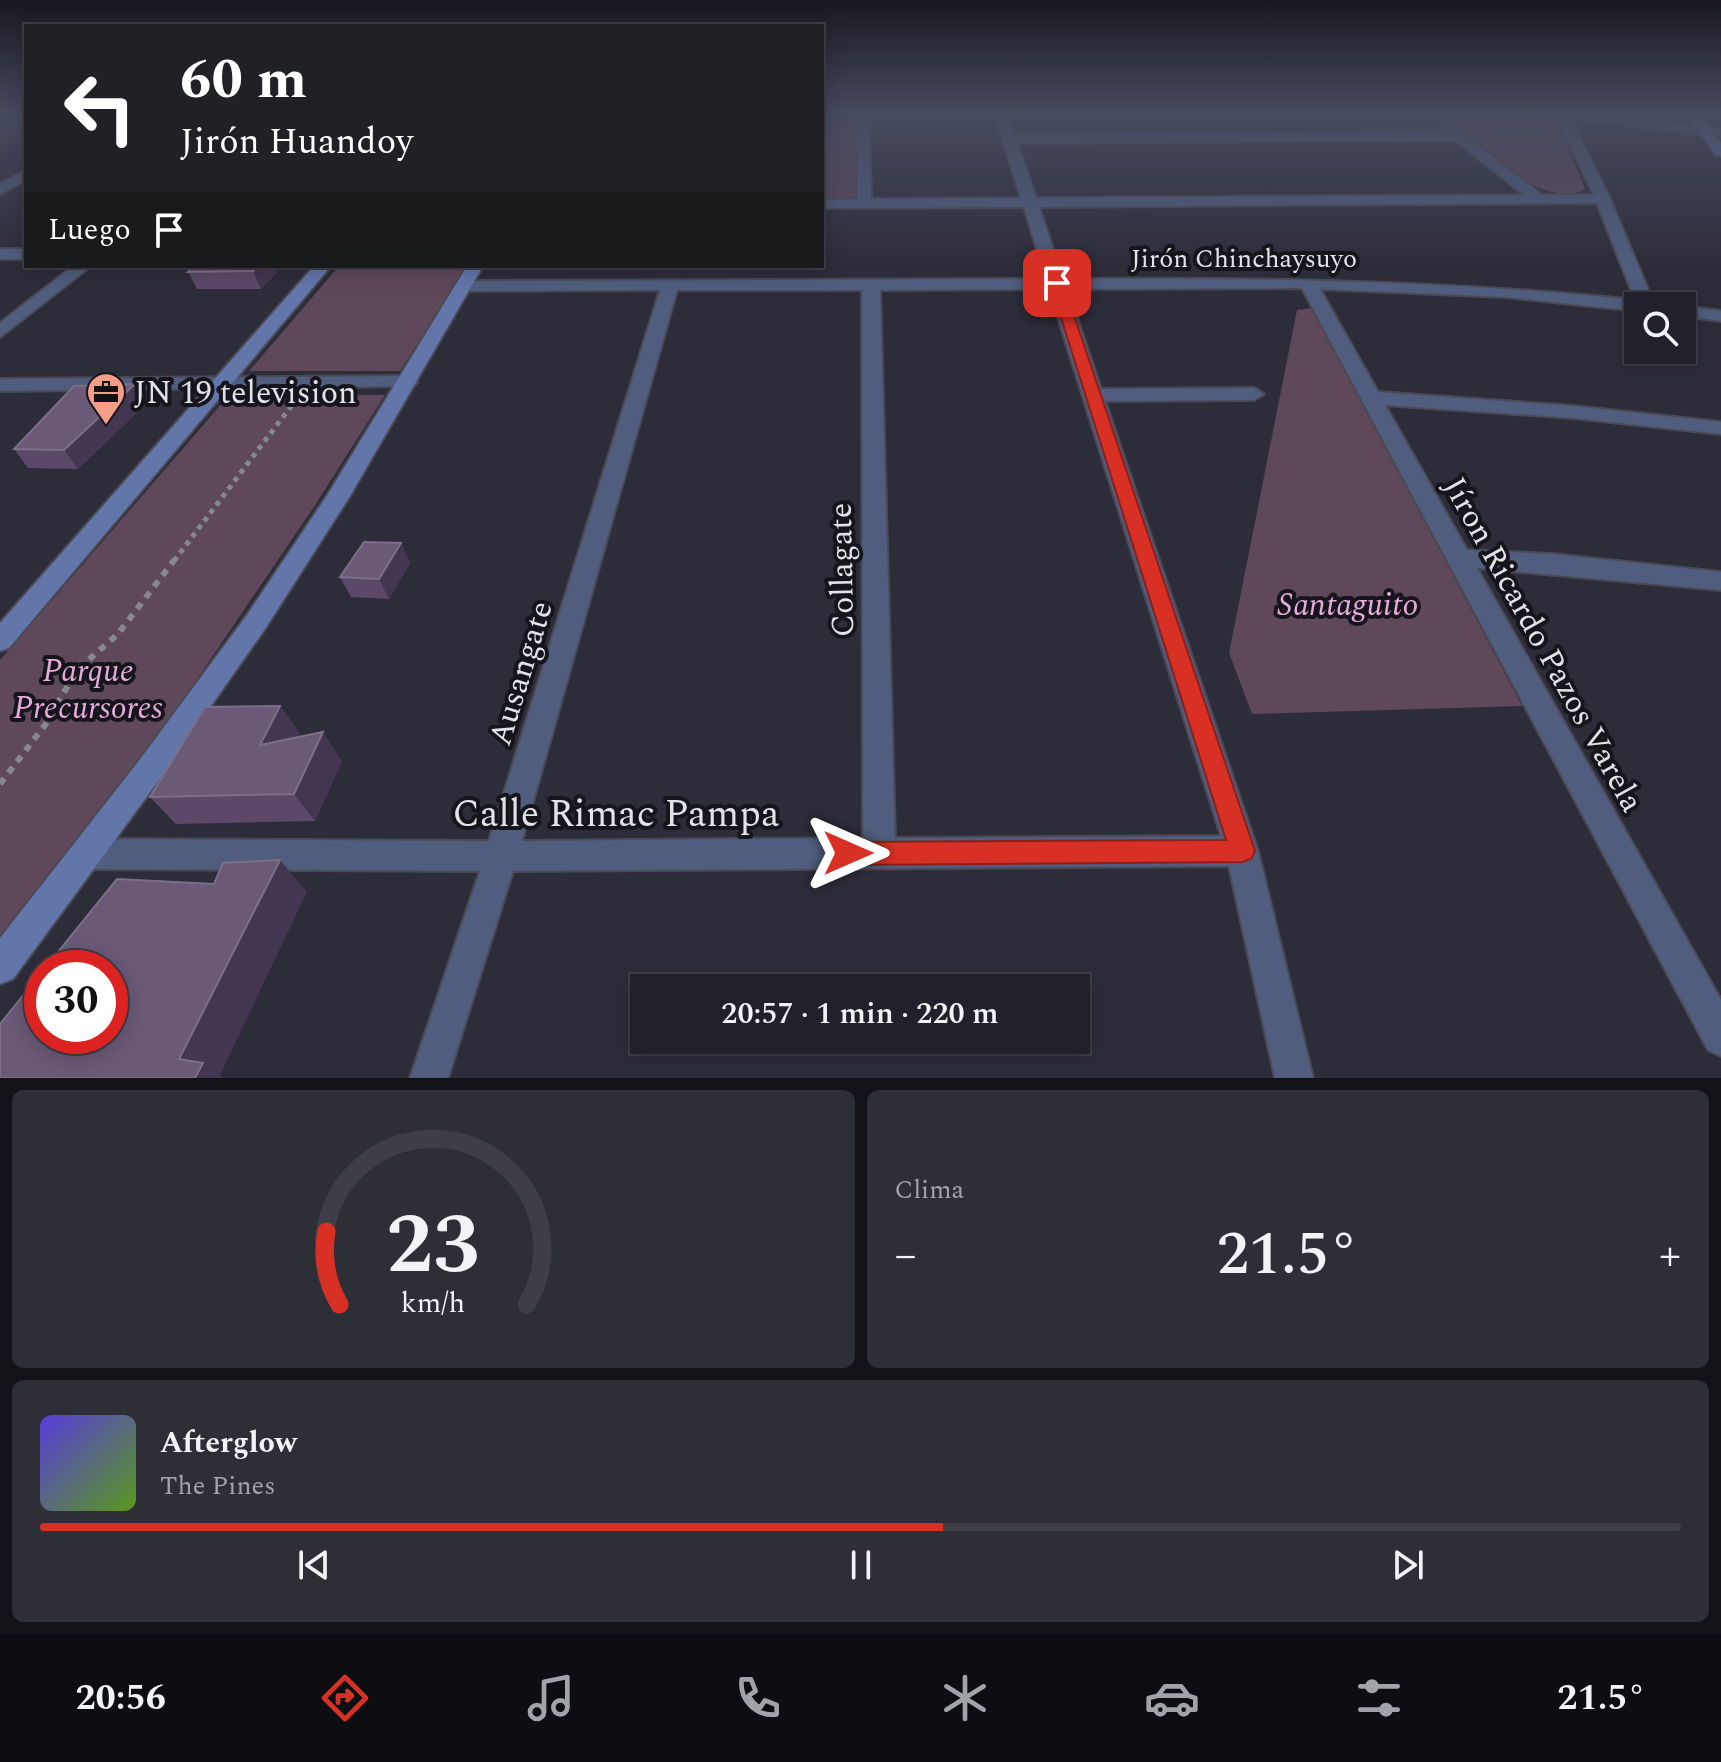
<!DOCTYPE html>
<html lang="es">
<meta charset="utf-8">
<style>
:root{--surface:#22212b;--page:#2e2e37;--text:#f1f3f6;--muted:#a2a3a9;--line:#3f3e47;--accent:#d93025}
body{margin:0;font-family:Spectral,serif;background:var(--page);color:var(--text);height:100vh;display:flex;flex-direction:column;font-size:30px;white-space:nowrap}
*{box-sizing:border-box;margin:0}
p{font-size:26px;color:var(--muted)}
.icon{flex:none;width:44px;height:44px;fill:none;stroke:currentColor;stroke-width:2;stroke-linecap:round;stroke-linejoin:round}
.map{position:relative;height:1078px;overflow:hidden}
.drawer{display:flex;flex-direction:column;gap:12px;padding:12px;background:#131218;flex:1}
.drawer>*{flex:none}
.banner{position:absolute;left:24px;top:24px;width:800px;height:244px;border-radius:0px;box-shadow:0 4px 20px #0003,0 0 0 2px var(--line);background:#202124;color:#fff;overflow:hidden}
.buttons{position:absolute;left:1624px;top:292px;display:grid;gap:16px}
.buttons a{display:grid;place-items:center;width:72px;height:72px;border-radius:0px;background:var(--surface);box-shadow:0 4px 20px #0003,0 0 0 2px var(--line);font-size:40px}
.speed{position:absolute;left:24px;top:950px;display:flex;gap:16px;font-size:40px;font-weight:700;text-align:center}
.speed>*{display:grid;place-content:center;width:104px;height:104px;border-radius:50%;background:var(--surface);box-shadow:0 4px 20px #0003,0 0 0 2px var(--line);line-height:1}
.speed .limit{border:12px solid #d22;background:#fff;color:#111}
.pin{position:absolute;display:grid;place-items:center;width:68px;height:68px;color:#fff;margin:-34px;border-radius:16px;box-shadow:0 4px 12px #0006}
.me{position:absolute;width:88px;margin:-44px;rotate:90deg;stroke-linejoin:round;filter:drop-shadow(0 0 6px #0008)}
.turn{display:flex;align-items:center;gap:28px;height:168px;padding:0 24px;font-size:36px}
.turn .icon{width:104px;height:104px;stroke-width:2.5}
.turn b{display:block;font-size:56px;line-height:68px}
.then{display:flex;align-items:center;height:76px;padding:0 24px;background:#0003;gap:16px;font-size:30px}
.big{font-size:60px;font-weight:600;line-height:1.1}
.drawer .widget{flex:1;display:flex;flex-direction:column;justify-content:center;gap:12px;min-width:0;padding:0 28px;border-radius:12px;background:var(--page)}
.drawer .dial{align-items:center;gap:0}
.dial svg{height:208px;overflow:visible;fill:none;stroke:var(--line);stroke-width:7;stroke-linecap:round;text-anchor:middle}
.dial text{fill:var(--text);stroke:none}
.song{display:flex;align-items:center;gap:24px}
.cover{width:96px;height:96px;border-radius:12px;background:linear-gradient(135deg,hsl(250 70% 55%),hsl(90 70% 35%))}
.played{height:8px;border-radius:4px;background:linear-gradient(90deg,var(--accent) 55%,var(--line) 55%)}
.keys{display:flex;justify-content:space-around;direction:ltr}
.heat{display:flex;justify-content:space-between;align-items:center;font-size:44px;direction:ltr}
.drawer .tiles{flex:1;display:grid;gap:12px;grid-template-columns:1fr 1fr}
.widget:last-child{grid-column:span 2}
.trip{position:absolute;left:630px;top:974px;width:460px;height:80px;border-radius:0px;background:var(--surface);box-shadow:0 4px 20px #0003,0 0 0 2px var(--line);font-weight:600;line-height:80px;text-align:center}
.dock{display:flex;height:128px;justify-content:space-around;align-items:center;background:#0e0d11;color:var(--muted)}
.dock .icon{width:56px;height:56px}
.dock .selected{color:var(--accent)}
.dock b{font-size:36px;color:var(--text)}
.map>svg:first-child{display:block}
.green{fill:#5e485a}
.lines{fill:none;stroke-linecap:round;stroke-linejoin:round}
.street-casing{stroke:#4a4955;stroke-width:4}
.secondary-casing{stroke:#4a4955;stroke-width:4}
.path-far1{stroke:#878791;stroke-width:5;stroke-dasharray:5 5;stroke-linecap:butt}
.path{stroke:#878791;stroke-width:6;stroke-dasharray:7 7;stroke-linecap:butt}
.street{fill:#505d7e;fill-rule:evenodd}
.secondary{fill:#6376aa;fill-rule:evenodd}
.wall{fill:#5c496a}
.shaded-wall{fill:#433650}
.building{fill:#6a5977;stroke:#7d6e89;stroke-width:2}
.route{fill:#d93025;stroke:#8d1f18;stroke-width:2}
.labels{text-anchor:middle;stroke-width:8;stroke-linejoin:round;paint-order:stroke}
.far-street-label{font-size:26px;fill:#e2e2ea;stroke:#16151b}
.poi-label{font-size:32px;fill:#e2e2ea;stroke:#16151b;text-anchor:start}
.street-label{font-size:32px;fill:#e2e2ea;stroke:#16151b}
.park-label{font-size:32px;font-style:italic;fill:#e6abdc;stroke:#16151b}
.near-street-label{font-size:38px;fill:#e2e2ea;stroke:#16151b}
</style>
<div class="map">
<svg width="1721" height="1078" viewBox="0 0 1721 1078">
<rect width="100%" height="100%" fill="#2d2c39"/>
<!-- green -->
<path class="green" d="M822 115H857L855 200 822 199Z
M1439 115H1555L1585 189C1543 213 1472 140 1439 115Z
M339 266H467L400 371H249Z
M1312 308 1522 706 1252 714 1229 653 1297 310Z
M230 394 385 395 314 507 85 844 0 946V660Z"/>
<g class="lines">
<!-- street casing -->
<g class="street-casing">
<path id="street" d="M857 115H869L871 199 1021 198 995 115H1007L1014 135 1445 132 1425 115H1439L1542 195H1594L1556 115H1606L1721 129V137L1570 118 1610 199 1655 306H1638V311L1506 297 1320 289 1378 392 1573 406 1721 422V434L1573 418 1385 405 1467 550 1552 554 1721 572V590L1477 568 1721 1000V1056L1708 1050 1302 288 1067 289 1101 389 1254 388 1264 394 1254 400 1105 401 1258 851 1313 1078H1275L1229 866 513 871 448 1078H410L480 871 87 869 75 865 71 854 75 843 87 839 489 841 660 290 462 291 453 286 462 281 1046 279 1024 207 822 208V200L857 199ZM1455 140 1524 195 1036 198 1017 143ZM1597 203 1635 300C1444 280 1255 278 1063 279L1039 207ZM1049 289 1221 836 895 838 880 290ZM677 290H862L863 838 522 841Z
M26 170V180L0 194V184Z
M0 249H26V259H0Z
M73 266H91L0 337V323Z
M1681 306H1682L1721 311V321L1682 316Z
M407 376 414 378 417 382 414 386 0 391V379Z"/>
</g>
<!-- secondary casing -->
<g class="secondary-casing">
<path id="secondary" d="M1687 115H1700L1721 143V156L1716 155Z
M314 266H331L9 648 0 651V623Z
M467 266H483L350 496 265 629 159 780 13 979 0 984V938L138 762 247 615 328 494Z"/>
</g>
<!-- path-far1 -->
<path class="path-far1" d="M174 561 292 405"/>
<!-- path -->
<path class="path" d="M0 784 45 725 77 670 118 634 175 559"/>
<!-- street -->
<use href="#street" class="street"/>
<!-- secondary -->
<use href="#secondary" class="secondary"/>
</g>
<!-- wall -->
<path class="wall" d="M283 266 261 289H197L188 272Z
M147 403 78 469 28 468 14 449Z
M401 543 410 563 389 599 351 597 340 577Z
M280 706 300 734 298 737 342 761 315 821 176 824 150 797Z"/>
<!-- shaded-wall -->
<path class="shaded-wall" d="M258 266H283L261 289 253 271Z
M135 384 147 403 78 469 64 450Z
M401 543 410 563 389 599 379 579Z
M280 706 300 734 281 773 260 745Z
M323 732 342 761 315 821 294 794Z
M280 860 307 892 220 1075 224 1078H195L179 1059Z"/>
<!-- building -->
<path class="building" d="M195 266H258L253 271 188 272Z
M135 384 64 450 14 449 74 386Z
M364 542 401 543 379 579 340 577Z
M280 706 260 745 323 732 294 794 150 797 205 707Z
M280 860 179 1059 203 1063 195 1078H0V1024L42 972V1036H110V968H45L117 879 214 884 223 863Z"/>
<!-- sky -->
<linearGradient id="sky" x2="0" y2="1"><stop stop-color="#19181f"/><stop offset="0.43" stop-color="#464b5f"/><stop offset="1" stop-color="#464b5f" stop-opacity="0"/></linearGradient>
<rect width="1721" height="266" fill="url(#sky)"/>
<!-- route -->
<path class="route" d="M1057 279 1063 283 1255 851 1251 859 1242 862 848 865 839 861 835 853 839 845 848 842 1226 840 1050 283Z"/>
<!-- icons -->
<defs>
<g id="office-pin" transform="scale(2)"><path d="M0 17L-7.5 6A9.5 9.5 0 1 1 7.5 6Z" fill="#f49e87" stroke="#16151b"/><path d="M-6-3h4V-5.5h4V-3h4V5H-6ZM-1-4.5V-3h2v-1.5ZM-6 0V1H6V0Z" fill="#111"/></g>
</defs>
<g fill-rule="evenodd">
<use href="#office-pin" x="106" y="392"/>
</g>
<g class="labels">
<!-- far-street labels -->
<g class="far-street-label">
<text x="1244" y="267">Jirón Chinchaysuyo</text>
</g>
<!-- poi labels -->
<g class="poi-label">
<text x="134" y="403">JN 19 television</text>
</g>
<!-- street labels -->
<g class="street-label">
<text transform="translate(841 570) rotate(-91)" y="11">Collagate</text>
<text transform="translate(1544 644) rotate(61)" y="11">Jíron Ricardo Pazos Varela</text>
<text transform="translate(520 673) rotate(-73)" y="11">Ausangate</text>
</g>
<!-- park labels -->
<g class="park-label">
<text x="1348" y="615">Santaguito</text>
<text x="88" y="681">Parque<tspan x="88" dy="37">Precursores</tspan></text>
</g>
<!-- near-street labels -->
<g class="near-street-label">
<text x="616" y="826">Calle Rimac Pampa</text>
</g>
</g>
</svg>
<div class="buttons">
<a><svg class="icon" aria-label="search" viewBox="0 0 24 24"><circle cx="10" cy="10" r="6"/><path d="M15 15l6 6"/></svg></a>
</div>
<div class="speed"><div class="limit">30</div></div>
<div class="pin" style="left:1057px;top:283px;background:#d93025"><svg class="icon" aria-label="arrive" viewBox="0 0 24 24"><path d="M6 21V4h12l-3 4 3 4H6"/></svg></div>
<svg class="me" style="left:848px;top:853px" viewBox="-20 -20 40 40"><path d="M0-17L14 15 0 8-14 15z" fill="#d93025" stroke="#fff" stroke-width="4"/></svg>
<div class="trip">20:57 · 1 min · 220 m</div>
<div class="banner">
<div class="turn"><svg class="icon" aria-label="left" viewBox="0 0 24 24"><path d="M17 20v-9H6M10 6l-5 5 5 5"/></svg><div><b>60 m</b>Jirón Huandoy</div></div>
<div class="then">Luego<svg class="icon" aria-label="arrive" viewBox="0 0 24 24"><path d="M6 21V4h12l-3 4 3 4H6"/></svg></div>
</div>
</div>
<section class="drawer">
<div class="tiles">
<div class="widget dial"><svg viewBox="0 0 100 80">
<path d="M14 69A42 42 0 1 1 86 69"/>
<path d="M14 69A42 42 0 0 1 9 41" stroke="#d93025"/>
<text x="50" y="56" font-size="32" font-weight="700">23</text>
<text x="50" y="72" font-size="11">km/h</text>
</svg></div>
<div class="widget"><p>Clima</p>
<div class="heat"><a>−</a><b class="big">21.5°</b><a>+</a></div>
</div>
<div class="widget">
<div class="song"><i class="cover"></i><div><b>Afterglow</b><p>The Pines</p></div></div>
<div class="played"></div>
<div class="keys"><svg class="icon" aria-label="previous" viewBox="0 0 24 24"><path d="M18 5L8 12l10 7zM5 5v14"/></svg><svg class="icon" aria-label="pause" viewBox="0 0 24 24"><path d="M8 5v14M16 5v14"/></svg><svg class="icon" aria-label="next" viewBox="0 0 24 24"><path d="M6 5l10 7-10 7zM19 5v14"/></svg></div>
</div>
</div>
</section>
<nav class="dock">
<b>20:56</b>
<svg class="icon selected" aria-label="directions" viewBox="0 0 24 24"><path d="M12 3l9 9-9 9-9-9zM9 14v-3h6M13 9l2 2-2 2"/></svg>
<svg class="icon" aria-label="music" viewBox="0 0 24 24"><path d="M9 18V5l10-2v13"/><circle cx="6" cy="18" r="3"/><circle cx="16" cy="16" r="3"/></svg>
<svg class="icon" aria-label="phone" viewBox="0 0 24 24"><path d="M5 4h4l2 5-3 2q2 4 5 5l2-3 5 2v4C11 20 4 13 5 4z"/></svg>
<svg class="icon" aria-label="climate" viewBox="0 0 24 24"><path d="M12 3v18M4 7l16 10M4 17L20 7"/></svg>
<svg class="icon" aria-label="car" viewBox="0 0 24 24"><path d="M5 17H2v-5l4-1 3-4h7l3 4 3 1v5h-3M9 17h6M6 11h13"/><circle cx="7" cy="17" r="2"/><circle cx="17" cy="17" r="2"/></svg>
<svg class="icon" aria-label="filters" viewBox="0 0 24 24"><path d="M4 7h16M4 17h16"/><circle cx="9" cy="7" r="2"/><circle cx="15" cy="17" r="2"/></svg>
<b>21.5°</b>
</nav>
